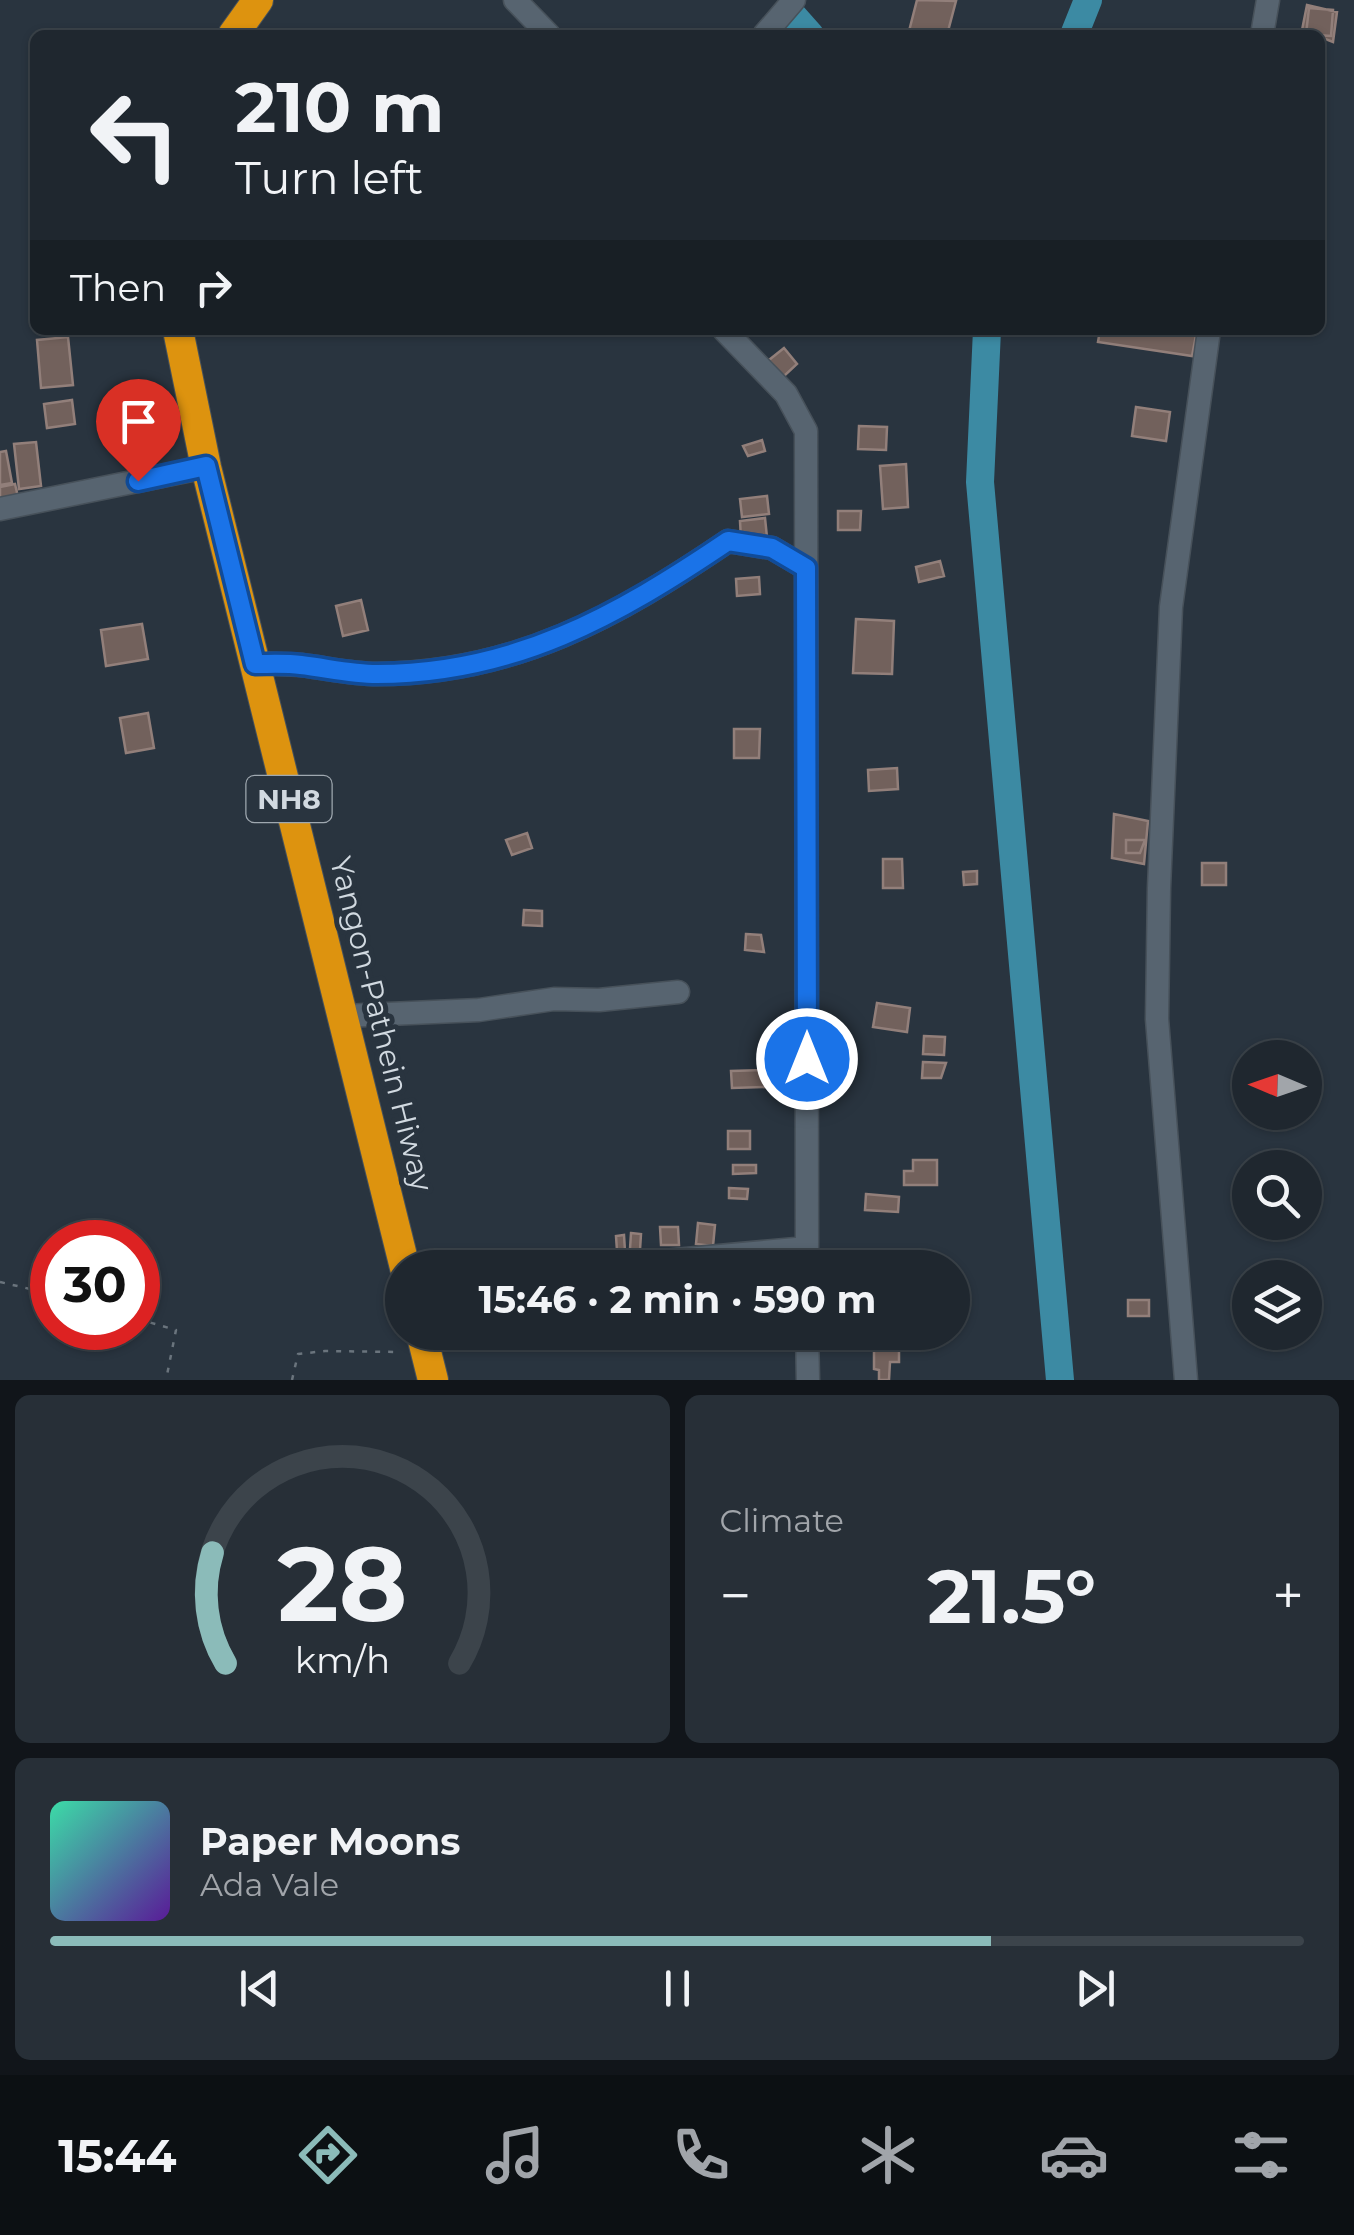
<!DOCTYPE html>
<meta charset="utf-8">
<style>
:root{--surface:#1f272f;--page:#272f37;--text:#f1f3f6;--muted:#a1a5aa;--line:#3c444b;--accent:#8bbbb9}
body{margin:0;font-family:Montserrat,sans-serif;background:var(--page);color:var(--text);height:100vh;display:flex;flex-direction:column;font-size:38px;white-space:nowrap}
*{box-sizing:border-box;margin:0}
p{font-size:32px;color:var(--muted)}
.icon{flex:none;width:55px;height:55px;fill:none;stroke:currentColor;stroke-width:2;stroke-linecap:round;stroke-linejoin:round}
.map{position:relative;height:1380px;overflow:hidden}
.sheet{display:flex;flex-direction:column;gap:15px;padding:15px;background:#11151a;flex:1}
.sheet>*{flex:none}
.hud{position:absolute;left:30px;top:30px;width:1295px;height:305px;border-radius:15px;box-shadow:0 2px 8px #0004,0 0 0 2px var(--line);background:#1f272f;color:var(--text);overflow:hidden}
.needle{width:65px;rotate:272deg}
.buttons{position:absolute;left:1232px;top:1040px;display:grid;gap:20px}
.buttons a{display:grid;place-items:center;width:90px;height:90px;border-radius:50%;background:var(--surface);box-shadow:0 2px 8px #0004,0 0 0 2px var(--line);font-size:50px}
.speed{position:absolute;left:30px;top:1220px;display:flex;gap:20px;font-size:50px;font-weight:700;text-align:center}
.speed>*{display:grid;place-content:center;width:130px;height:130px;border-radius:50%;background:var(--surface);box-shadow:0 2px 8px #0004,0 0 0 2px var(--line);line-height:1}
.speed .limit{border:15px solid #d22;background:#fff;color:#111}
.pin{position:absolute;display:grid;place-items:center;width:85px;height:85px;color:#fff;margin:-102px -42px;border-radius:50% 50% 50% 0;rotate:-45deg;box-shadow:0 0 10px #0007}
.pin .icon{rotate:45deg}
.me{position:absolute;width:110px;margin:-55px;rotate:0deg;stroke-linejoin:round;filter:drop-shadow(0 0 8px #0008)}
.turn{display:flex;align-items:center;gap:35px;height:210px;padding:0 40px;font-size:45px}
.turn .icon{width:130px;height:130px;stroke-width:2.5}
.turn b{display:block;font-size:70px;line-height:85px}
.then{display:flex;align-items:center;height:95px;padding:0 40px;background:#0003;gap:20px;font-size:38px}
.big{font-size:75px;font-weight:700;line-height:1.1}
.sheet .tile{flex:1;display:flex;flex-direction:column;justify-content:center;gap:15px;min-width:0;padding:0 35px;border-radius:15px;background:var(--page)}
.sheet .dial{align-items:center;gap:0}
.dial svg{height:260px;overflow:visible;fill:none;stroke:var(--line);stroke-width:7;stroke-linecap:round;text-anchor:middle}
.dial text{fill:var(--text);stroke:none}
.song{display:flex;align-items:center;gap:30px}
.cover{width:120px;height:120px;border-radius:15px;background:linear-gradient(135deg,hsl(160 70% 55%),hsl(270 70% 35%))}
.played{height:10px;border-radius:5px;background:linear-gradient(90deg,var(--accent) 75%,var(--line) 75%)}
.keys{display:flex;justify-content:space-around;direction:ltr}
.heat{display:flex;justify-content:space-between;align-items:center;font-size:55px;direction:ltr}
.sheet .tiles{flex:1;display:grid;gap:15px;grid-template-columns:1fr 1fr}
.tile:last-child{grid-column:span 2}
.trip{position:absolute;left:385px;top:1250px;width:585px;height:100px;border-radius:50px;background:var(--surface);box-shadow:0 2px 8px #0004,0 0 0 2px var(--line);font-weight:700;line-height:100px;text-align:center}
.tab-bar{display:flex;height:160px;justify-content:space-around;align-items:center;background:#0c1013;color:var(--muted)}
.tab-bar .icon{width:70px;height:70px}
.tab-bar .current{color:var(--accent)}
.tab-bar b{font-size:45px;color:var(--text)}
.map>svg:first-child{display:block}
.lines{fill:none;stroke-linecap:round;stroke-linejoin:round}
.river{stroke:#3c8aa3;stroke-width:28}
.building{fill:#72615c;stroke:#927f7a;stroke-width:2.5}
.minor-casing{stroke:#47515a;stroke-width:25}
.highway-casing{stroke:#47515a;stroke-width:32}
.path{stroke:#6a747d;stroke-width:2.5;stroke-dasharray:5 8;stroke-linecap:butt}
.minor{stroke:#576470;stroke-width:22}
.highway{stroke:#dd930f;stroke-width:30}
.route-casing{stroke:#114b97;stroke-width:25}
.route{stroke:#1a73e8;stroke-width:18}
.labels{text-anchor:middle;stroke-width:10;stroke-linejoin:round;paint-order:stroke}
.shield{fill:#29343f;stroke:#9fa8b0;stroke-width:2.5}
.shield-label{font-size:28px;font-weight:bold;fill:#d1d9e0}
.street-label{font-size:30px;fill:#d1d9e0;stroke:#29343f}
</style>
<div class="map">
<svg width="1354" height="1380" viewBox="0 0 1354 1380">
<rect width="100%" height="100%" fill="#29343f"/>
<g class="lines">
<!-- river -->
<path class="river" d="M794 17 810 35
M1074 35 1088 0
M987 330 980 482 1060 1380"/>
</g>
<!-- building -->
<path class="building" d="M917 0 956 1 947 35H908Z
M1307 5 1337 12 1333 42 1320 37V35L1302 30Z
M1309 8 1333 10 1331 36 1306 34Z
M1100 330H1197L1192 356 1098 342Z
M68 337 73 385 41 388 37 340Z
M784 348 797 364 783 377 769 360Z
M72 400 75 424 47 428 44 404Z
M1136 407 1170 412 1166 441 1132 436Z
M859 426 887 427 886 450 858 449Z
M762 440 765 451 748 456 743 446Z
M36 442 41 486 19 489 14 444Z
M6 451 12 483 0 485V452Z
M906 464 908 507 883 509 880 466Z
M15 484 18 497 0 500V487Z
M767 496 769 514 742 517 740 499Z
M838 511H861L860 530H838Z
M765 518 767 537 741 539 740 521Z
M940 561 944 576 919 582 916 567Z
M759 577 760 594 737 596 736 579Z
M361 600 368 630 343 636 336 606Z
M856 619 894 621 892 674 853 673Z
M142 624 148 659 106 666 101 630Z
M148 713 154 748 126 753 120 718Z
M734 729H760L759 758H734Z
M897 768 898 789 869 791 868 770Z
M1114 814 1148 821 1144 864 1112 858Z
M527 833 532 848 512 855 506 840Z
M1126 840H1145L1140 853H1126Z
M883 859H902L903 888H883Z
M1202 863H1226V885H1202Z
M977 871V884L964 885 963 872Z
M524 910 542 911V926L523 925Z
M746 934 761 935 764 952 745 950Z
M877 1003 910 1008 907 1032 873 1027Z
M924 1036 945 1037 944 1055 923 1054Z
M923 1062 946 1063 941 1078H922Z
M767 1070V1087L732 1088 731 1071Z
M728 1131H750V1149H728Z
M913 1160H937V1185H904V1171H913Z
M733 1165H756V1173L733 1174Z
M729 1188 748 1189 747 1199 729 1198Z
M866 1194 899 1197 898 1212 865 1210Z
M698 1223 715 1225 713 1246 696 1244Z
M660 1227H678L679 1245H661Z
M631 1233 641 1234 640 1250 630 1249Z
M624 1235 625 1251H617L616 1236Z
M1128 1300H1149V1316H1128Z
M874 1348 899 1349V1362H890L889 1380H879V1370L874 1369Z"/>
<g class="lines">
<!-- minor casing -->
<g class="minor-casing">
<path id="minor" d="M515 0 549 35
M764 35 794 0
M1262 35 1268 0
M724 330 786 394 806 431 807 1268
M0 509 206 467
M255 663C270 664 286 664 301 665 327 668 351 674 377 674 516 673 616 617 728 541L772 548 806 568
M343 1016 479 1010 554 999 599 1000 678 992
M588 1268 807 1248
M807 1332 808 1380
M1186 1380 1157 1019 1159 888 1171 607 1209 330"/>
</g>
<!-- highway casing -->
<g class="highway-casing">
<path id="highway" d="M233 35 258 0
M178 330 206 467 405 1268
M421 1332 433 1380"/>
</g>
<!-- path -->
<path class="path" d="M0 1282 52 1294
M138 1319 176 1330 166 1380
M292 1380 298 1354 325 1351 400 1352"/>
<!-- minor -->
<use href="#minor" class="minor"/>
<!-- highway -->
<use href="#highway" class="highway"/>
</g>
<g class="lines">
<!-- route casing -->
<g class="route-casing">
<path id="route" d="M138 481 206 466 255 664C270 664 286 663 301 665 327 668 351 674 377 674 514 674 617 616 728 541L772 548 806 568 807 1059"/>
</g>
<!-- route -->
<use href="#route" class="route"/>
</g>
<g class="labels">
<!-- shield labels -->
<rect class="shield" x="246.5" y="776" width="85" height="46" rx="8"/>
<g class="shield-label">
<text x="289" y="809">NH8</text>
</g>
<!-- street labels -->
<g class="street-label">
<text transform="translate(381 1024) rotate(76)" y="10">Yangon-Pathein Hiway</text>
</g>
</g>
</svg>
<div class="buttons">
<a><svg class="needle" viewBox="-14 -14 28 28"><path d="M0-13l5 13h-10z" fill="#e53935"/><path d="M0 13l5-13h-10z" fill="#a1a5aa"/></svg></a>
<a><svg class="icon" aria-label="search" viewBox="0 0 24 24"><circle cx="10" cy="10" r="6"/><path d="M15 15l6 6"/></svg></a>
<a><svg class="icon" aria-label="layers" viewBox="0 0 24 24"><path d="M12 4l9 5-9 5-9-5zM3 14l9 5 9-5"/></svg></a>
</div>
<div class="speed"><div class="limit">30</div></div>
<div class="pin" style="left:138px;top:481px;background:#d93025"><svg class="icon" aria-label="arrive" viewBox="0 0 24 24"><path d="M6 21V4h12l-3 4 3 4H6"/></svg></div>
<svg class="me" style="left:807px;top:1059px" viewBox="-20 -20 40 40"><circle r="17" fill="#1a73e8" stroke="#fff" stroke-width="3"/><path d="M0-11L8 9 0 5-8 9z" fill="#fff"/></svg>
<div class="trip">15:46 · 2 min · 590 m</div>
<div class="hud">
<div class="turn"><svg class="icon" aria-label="left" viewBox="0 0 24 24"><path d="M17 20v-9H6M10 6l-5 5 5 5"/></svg><div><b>210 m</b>Turn left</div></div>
<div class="then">Then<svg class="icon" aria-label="right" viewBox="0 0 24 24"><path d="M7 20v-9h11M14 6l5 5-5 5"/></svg></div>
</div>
</div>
<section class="sheet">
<div class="tiles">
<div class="tile dial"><svg viewBox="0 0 100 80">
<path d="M14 69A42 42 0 1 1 86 69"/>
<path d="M14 69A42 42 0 0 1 10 35" stroke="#8bbbb9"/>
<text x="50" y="56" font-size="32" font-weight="700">28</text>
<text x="50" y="72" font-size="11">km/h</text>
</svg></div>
<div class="tile"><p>Climate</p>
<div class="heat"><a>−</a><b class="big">21.5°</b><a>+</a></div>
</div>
<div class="tile">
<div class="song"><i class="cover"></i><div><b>Paper Moons</b><p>Ada Vale</p></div></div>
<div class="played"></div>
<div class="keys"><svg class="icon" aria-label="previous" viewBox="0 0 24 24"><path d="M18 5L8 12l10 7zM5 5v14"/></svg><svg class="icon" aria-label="pause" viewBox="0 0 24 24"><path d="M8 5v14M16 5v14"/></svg><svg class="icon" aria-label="next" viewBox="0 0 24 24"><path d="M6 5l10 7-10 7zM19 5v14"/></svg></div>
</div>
</div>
</section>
<nav class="tab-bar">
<b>15:44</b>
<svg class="icon current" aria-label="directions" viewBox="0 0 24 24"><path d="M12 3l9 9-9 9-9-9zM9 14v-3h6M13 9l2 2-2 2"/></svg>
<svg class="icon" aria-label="music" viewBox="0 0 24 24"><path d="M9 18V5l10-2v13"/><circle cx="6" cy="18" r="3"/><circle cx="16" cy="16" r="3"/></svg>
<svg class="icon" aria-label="phone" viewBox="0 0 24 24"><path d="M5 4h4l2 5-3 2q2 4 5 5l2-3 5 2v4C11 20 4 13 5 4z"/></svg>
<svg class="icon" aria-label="climate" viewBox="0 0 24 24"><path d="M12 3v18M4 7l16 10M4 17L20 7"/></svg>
<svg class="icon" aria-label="car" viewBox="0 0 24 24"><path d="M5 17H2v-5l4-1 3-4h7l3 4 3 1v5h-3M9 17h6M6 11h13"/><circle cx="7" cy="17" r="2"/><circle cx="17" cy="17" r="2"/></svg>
<svg class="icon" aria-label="filters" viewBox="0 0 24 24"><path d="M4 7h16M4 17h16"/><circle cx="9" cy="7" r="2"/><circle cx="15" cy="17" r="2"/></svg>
</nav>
